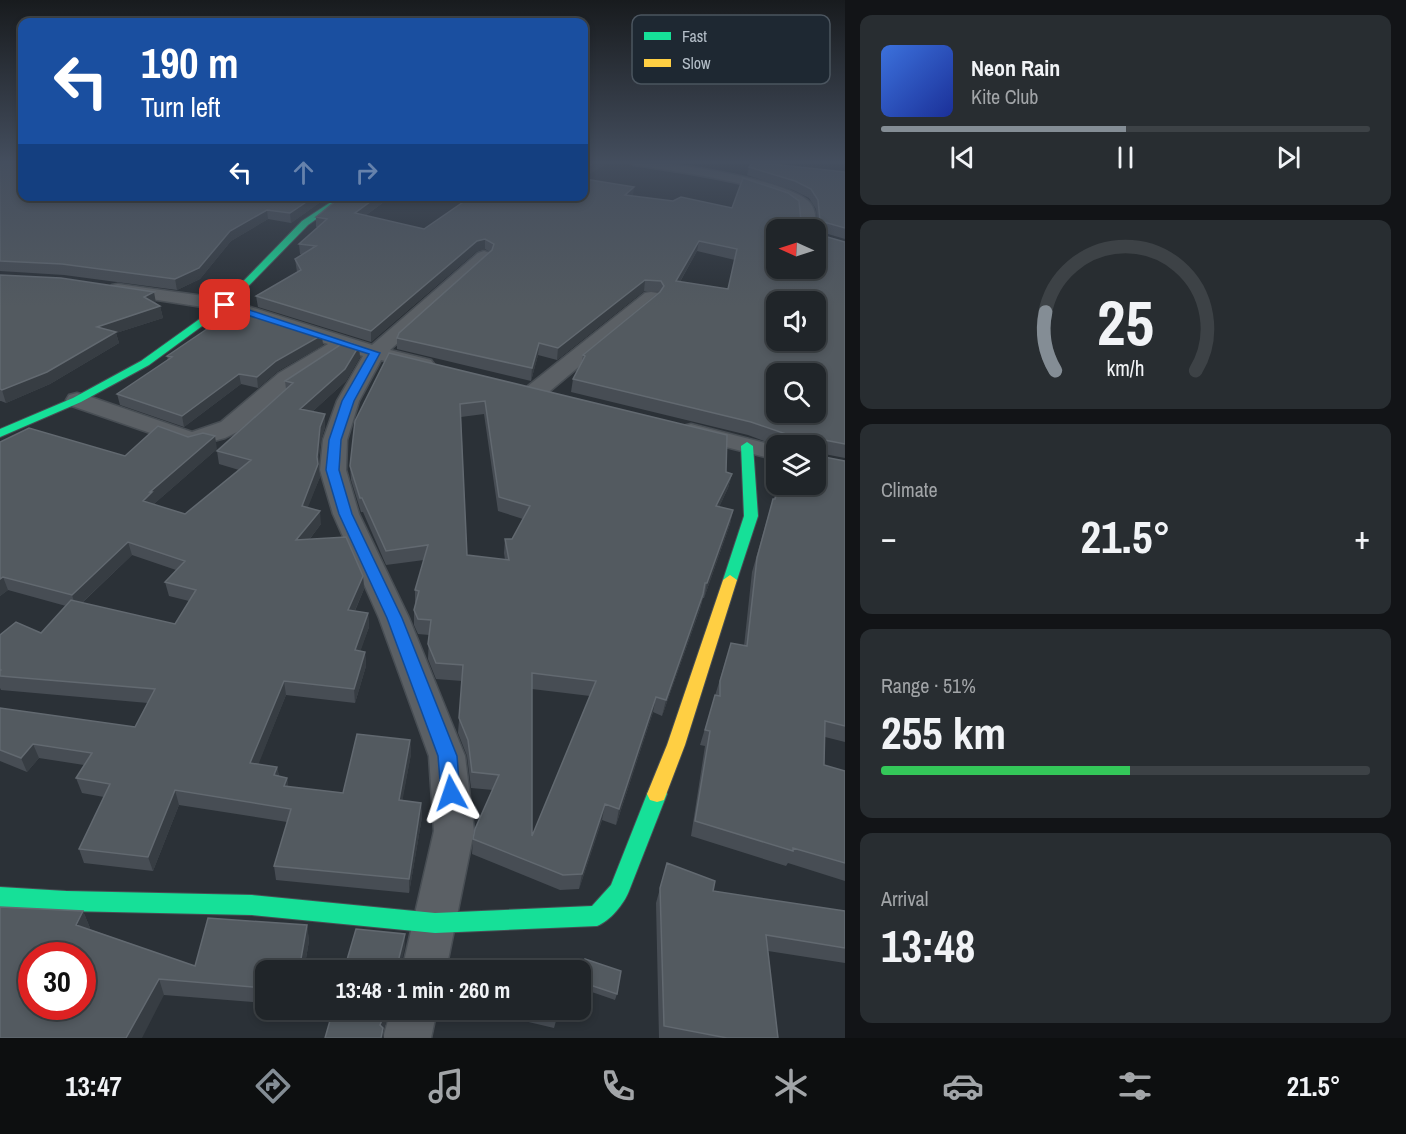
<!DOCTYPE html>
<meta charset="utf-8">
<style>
:root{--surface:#202529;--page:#282d31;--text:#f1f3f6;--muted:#a2a5a8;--line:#3d4246;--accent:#848d95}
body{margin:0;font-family:"Archivo Narrow",sans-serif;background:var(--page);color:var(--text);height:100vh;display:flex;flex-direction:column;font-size:22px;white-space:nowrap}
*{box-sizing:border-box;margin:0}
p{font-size:20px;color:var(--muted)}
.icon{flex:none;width:33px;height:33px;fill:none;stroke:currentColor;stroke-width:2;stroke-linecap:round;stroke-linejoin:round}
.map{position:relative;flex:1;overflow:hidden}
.side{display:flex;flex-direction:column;gap:15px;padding:15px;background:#121417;width:561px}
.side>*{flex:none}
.hud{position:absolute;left:18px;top:18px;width:570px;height:183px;border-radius:12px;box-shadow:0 3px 9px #0003,0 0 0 2px var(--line);background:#1a4fa0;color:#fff;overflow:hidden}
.needle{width:39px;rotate:273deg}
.tools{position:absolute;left:766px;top:219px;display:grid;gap:12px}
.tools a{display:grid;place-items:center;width:60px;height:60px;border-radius:12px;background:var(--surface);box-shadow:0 3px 9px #0003,0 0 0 2px var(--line);font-size:30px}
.speed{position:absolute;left:18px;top:942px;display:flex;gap:12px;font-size:30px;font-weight:700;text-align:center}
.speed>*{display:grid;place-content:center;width:78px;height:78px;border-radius:50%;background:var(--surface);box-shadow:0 3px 9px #0003,0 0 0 2px var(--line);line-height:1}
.speed .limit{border:9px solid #d22;background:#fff;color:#111}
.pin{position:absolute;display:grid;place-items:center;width:51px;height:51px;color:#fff;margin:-26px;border-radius:12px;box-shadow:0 3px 9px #0006}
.me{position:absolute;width:66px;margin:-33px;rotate:355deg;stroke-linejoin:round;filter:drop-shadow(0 0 4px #0008)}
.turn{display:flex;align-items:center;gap:21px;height:126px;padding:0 24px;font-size:27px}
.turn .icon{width:78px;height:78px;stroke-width:2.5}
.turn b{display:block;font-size:42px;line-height:51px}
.lanes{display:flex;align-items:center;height:57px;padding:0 24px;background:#0003;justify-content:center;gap:30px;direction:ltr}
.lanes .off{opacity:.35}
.big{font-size:45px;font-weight:800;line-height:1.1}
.side .card{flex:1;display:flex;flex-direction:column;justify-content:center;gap:9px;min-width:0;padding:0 21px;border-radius:12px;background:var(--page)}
.side .dial{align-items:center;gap:0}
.dial svg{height:156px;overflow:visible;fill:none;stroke:var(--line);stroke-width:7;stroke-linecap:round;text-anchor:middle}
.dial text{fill:var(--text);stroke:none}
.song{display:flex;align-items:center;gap:18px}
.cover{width:72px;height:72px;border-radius:9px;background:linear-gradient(135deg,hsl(220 70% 55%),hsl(230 70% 35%))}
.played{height:6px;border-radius:3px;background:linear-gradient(90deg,var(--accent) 50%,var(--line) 50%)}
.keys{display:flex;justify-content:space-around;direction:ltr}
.heat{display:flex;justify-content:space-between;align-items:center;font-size:33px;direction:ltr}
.charge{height:9px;border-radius:4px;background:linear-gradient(90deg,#34c759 51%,var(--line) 0)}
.trip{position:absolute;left:255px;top:960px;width:336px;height:60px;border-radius:12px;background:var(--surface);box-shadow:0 3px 9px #0003,0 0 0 2px var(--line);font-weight:800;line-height:60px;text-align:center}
.menu{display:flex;height:96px;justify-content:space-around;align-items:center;background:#0d0f10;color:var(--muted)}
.menu .icon{width:42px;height:42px}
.menu .selected{color:var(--accent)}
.menu b{font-size:27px;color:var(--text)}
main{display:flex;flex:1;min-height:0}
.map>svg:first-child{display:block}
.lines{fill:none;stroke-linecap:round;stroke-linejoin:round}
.street-casing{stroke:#484e54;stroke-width:3}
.fast-casing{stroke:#484e54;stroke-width:2}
.slow-casing{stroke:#484e54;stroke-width:2}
.street{fill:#5b6065;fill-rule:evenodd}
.fast{fill:#16e098;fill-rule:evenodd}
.slow{fill:#ffcf43;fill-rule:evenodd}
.wall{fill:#474d54;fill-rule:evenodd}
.shaded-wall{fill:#373d43}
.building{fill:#535a60;stroke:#626970;stroke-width:1.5;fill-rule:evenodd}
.route{fill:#1a73e8;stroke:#114b97;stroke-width:1.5}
.key{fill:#1e2832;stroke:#4b555f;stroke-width:1.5}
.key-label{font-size:16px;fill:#b4bec8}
</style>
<main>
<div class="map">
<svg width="845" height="1038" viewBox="0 0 845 1038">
<rect width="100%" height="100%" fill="#2b3137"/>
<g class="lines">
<!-- street casing -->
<g class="street-casing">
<path id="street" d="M628 161C666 161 777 177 807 200 816 207 816 219 816 230H800L799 209C775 183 671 171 634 165Z
M484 251 490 253 492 256 490 259 390 350 431 360 434 364 431 368 424 370 381 360 359 401 347 440 346 470 359 514 409 618 465 756 474 831 446 970H402L434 831 429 756 379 618 333 514 320 470 323 440 337 401 363 356 346 350 295 383 237 432 225 438 191 447 69 405 66 400 69 395 77 393 85 395 192 432 221 422 279 373 328 344 222 310 112 293 109 289 112 285 118 284 225 299 372 345 478 253Z
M651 292 657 293 660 297 657 301 544 396 536 398 528 396 525 391 528 386 645 293Z
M691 424 777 446V460L683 436 679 431 683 426Z
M391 1010H437L431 1038H383Z"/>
</g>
<!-- fast casing -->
<g class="fast-casing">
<path id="fast" d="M340 196H348L308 225 228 307 149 365 81 402 0 437V429L73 398 141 361 222 303 302 221Z
M747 442 753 446 758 516 737 580 730 585 723 580 744 516 741 446Z
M657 786 664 788 667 794 629 891C624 904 610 921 597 926L435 933 252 915 66 911 0 907V887L66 891 252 895 435 913 592 906 611 885 647 794 650 788Z"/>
</g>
<!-- slow casing -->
<g class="slow-casing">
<path id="slow" d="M730 575 737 580 685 745 664 800 657 802 650 800 647 794 667 745 723 580Z"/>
</g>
<!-- street -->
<use href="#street" class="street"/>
<!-- fast -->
<use href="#fast" class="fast"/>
<!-- slow -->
<use href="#slow" class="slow"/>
</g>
<!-- wall -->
<path class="wall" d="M0 161 22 196H329L291 223 268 219 231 241 200 279 177 290 64 275 0 271Z
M749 167 845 172V239L818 231 816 209 809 198 793 190 747 175Z
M342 196H392L365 216 424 229 467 200 437 196H633L801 222 817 234 845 242V458L819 453V456L845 461V742L825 737 824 765 845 771V881L788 863 786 866 691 836 705 746 700 745 731 643 744 646 752 572 773 499H774L777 484H816V446H777L748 435 571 392 573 379 582 361 583 355 659 292 644 291 557 360 538 355 531 381 397 349V338L490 252 485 249 477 251 371 342 258 307 256 296 297 272 295 259 303 254H300L299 244 318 227H316V217ZM697 251 735 260 728 289 680 282Z
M0 275 156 303H155L160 306 163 318 116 333 119 343 50 384 6 403 1 401H0Z
M323 345 278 371 258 388 241 384 184 427 120 405 117 394 168 361 167 356Z
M389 353 732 474 728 488 719 507 733 510 730 524 704 598H703L700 609 662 716 653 712 616 825 602 820 579 889 560 890 472 854 473 839 493 790 471 788 467 756 458 733 462 681 436 679 428 659 429 635 418 634 414 625V610L415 605V590L424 560 386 565 363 512H361L351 480 350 466ZM484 414 498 511 523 519 512 539H505L504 553 505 560 467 555 461 417ZM532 689 590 696 532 836Z
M360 357 346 381 312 412 325 427 321 440 318 463 320 477 307 508 321 524 309 540 363 576 364 589 355 611 368 613 369 627 360 651 365 652 366 666 355 703 286 695 258 764 277 767 279 776 287 778 288 787 343 793 410 740 411 754 402 800 421 803 422 817 409 893 276 880 274 866 287 822 179 805 153 871 84 863 79 849 104 797 82 793 76 778 84 765 39 758 27 772 0 761V708L135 727 148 703 1 690 0 688V635L41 633 66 606 8 590 0 596V442L125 456 217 449 155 503V505L185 514 239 470 219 464 217 451 286 389 285 381ZM132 555 176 570 165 582 169 596 189 601 175 624 82 603Z
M667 863 713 891 845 911V963L768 951 778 1038H659L656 903Z
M83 911 90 928 89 929 195 966 307 925 309 941 304 970H266V1003L164 995 0 1038Z
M580 981 617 994 615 1000 580 988Z
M521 1010 556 1021 554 1028 520 1020Z"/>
<!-- shaded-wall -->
<path class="shaded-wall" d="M597 161H609V163L584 177V168Z
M634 187 633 196 625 195Z
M315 196H329L291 223 290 213Z
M378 196H392L355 223V213Z
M267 210 268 219 231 241 200 279 177 290 175 279 230 231Z
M485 239V249L477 251 371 342V331L477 241Z
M699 241 697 251 674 292 676 281Z
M645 280 644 291 557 360 558 348Z
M154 292 156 303 147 308 144 297Z
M160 306 163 318 116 333 119 343 50 384 6 403 2 390 97 327Z
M322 335 323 345 278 371 258 388 257 377 276 361Z
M539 343 538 355 531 381 532 368Z
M359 346 360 357 346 381 302 421 300 409Z
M239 374 241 384 184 427 182 416Z
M325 414V427L321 440 318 464 320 477 303 520 302 506 317 457 320 427Z
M215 436 217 449 155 503V505L143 501 150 492Z
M732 474 728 488 713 520 716 506Z
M733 510 730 524 704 598 707 583Z
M320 511 321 524 298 554 296 540Z
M128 542 132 555 76 608 72 595Z
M363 576 364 589 349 624 348 610Z
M3 577 8 590 0 596V579Z
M703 594 700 609 662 716 666 700Z
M368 613 369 627 356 664 355 650Z
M365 652 366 666 355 703 354 689Z
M284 681 286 695 253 778 250 763Z
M656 697 653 712 616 825 619 809Z
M410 740 411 754 400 814 399 800Z
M33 744 39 758 27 772 21 758Z
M277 767 280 782 274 775Z
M287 778 289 792 284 786Z
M175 790 179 805 153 871 148 857Z
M421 803 422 817 409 893V879Z
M605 804 602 820 579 889 582 874Z
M83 911 90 928 83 941 76 925Z
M307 925 309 941 304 970H299Z
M405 934V947L400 970H396Z
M159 979 164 995 142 1038H126Z
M386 1010H391L383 1031 384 1038H380V1025Z"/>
<!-- building -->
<path class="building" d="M0 161H22V196H315L290 213 267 210 230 231 199 268 175 279 62 264 0 261Z
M584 161H597L584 168Z
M753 162 845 172V228L820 221 818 200 811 189 795 181 749 167Z
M743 178 788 193 799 201 801 222H817V234L845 242V444L819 439V456L845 461V726L825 721 824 765 845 771V863L793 848V851L695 821 710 731 705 730 715 695 720 696V681L731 643 747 646 757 558 773 499H775L779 484H816V446H786L789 435 751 422 573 379 585 356 583 355 660 292 664 286 661 281 645 280 558 348 539 343 532 368 397 338 399 333 492 250 494 244 485 239 477 241 371 331 256 296 301 270 295 259 316 246 299 244 327 219 316 217 342 196H378L355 213 424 229 472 196H584V179L634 187 625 195 673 201 681 197 732 208ZM777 230H816V268H777ZM699 241 737 249 728 289 676 281ZM777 302H816V340H777ZM777 374H816V412H777Z
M0 275 61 278 154 292 144 297 160 306 97 327 116 332 47 372 2 390 0 389Z
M238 308 322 335 276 361 257 377 239 374 182 416 117 394 172 357 167 356Z
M346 341 359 346 345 369 300 409 325 414 320 427 317 457 318 464 302 506 320 511 296 540 346 537 363 576 348 610 368 613 355 650 365 652 354 689 284 681 250 763 277 767 274 775 287 778 284 786 343 793 357 734 410 740 399 800 421 803 409 879 274 866 291 809 175 790 148 857 79 849 110 784 76 778 92 753 33 744 21 758 0 750V708L135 727 155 689 0 676V671L1 670 0 669V635L16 622 41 633 71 600 175 624 196 590 165 582 185 561 128 542 72 595 3 577 0 579V442L29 428 125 456 158 426 188 437 203 433 215 436 150 492H152L143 501 185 514 251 460 217 451 293 383 285 381Z
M389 353 727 435 726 472 732 474 716 506 733 510 707 583H705L703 594 666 700 656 697 619 809 605 804 582 874 563 875 473 839 475 829 499 775 472 772 468 740 459 718 463 665 436 663 428 644 431 620 418 619 414 610 419 591 415 590 428 545 386 551 362 498H360L350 466 355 421ZM485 401 499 497 530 506 512 539H505L509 560 467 555 460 404ZM532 673 596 681 532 836Z
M667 863 715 881 713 891 845 911V948L766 935 778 1038H727L664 1026 660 888Z
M0 907 83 911 76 925 195 966 208 918 307 925 299 970H266V988L159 979 126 1038H0ZM32 956H82V1006H32Z
M356 929 405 934 396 970H344Z
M585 959 621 971 617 994 581 982Z
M333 1010H386L380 1025 383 1028 381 1038H325Z
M521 1010H556V1021L521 1014Z"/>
<!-- sky -->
<linearGradient id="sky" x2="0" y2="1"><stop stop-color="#181b1e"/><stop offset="0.53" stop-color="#444e5e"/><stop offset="1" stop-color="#444e5e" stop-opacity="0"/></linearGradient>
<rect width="845" height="306" fill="url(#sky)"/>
<!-- route -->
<path class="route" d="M222 303H228L380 353 354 401 341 440 339 470 352 514 402 618 457 756 460 793 457 799 451 801 444 799 441 793 438 756 387 618 339 514 326 470 329 440 342 401 369 354 222 307Z"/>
<!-- legend -->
<rect x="632" y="15" width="198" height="69" rx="9" class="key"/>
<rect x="644" y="32" width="27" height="8" fill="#16e098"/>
<rect x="644" y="59" width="27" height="8" fill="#ffcf43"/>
<g class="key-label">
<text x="682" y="42">Fast</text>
<text x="682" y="69">Slow</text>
</g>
</svg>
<div class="tools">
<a><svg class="needle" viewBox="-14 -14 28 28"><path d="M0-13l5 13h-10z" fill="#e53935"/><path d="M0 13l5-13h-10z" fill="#a2a5a8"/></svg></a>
<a><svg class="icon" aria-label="sound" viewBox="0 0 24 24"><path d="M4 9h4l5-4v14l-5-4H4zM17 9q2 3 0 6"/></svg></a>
<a><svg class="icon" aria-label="search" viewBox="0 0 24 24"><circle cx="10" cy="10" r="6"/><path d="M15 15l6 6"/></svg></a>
<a><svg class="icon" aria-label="layers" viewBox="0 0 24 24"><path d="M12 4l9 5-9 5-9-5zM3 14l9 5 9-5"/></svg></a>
</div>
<div class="speed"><div class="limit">30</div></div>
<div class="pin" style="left:225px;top:305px;background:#d93025"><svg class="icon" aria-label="arrive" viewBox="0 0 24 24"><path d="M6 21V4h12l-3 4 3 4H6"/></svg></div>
<svg class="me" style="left:451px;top:793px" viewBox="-20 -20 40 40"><path d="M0-17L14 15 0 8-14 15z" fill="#1a73e8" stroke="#fff" stroke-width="4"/></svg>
<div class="trip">13:48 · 1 min · 260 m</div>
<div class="hud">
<div class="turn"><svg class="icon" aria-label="left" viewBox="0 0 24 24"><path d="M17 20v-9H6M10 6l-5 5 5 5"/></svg><div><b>190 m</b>Turn left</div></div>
<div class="lanes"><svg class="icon" aria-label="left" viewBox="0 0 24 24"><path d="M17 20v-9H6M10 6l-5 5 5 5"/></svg><svg class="icon off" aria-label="ahead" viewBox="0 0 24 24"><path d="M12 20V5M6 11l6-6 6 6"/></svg><svg class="icon off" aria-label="right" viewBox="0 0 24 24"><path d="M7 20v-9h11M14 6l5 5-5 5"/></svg></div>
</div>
</div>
<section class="side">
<div class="card">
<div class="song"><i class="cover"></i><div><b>Neon Rain</b><p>Kite Club</p></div></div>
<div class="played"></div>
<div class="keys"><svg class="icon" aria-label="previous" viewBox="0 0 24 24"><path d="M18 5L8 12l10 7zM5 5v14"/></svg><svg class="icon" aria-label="pause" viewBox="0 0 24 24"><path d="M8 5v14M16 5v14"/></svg><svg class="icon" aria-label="next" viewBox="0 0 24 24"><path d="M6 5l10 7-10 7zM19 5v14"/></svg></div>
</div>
<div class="card dial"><svg viewBox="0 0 100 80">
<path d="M14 69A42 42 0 1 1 86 69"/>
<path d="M14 69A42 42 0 0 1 9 39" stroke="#848d95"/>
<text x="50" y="56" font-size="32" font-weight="700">25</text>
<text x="50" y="72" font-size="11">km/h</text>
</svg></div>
<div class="card"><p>Climate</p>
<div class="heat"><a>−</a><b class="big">21.5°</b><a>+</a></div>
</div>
<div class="card"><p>Range · 51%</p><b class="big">255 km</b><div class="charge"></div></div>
<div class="card"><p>Arrival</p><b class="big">13:48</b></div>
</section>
</main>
<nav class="menu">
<b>13:47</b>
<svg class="icon selected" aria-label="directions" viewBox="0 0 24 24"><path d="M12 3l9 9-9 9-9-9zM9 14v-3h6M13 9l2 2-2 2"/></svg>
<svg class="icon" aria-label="music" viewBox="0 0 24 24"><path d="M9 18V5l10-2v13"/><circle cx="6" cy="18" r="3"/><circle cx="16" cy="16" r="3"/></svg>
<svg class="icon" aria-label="phone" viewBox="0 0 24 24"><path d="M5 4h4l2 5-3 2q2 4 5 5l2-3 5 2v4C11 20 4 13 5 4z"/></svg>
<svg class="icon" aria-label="climate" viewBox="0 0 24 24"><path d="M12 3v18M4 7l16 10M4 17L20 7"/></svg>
<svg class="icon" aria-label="car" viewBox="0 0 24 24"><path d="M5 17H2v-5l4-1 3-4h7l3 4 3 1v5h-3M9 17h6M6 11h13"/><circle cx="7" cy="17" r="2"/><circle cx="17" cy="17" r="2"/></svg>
<svg class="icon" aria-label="filters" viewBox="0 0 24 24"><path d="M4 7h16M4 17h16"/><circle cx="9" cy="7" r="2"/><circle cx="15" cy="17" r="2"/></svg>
<b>21.5°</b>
</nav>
